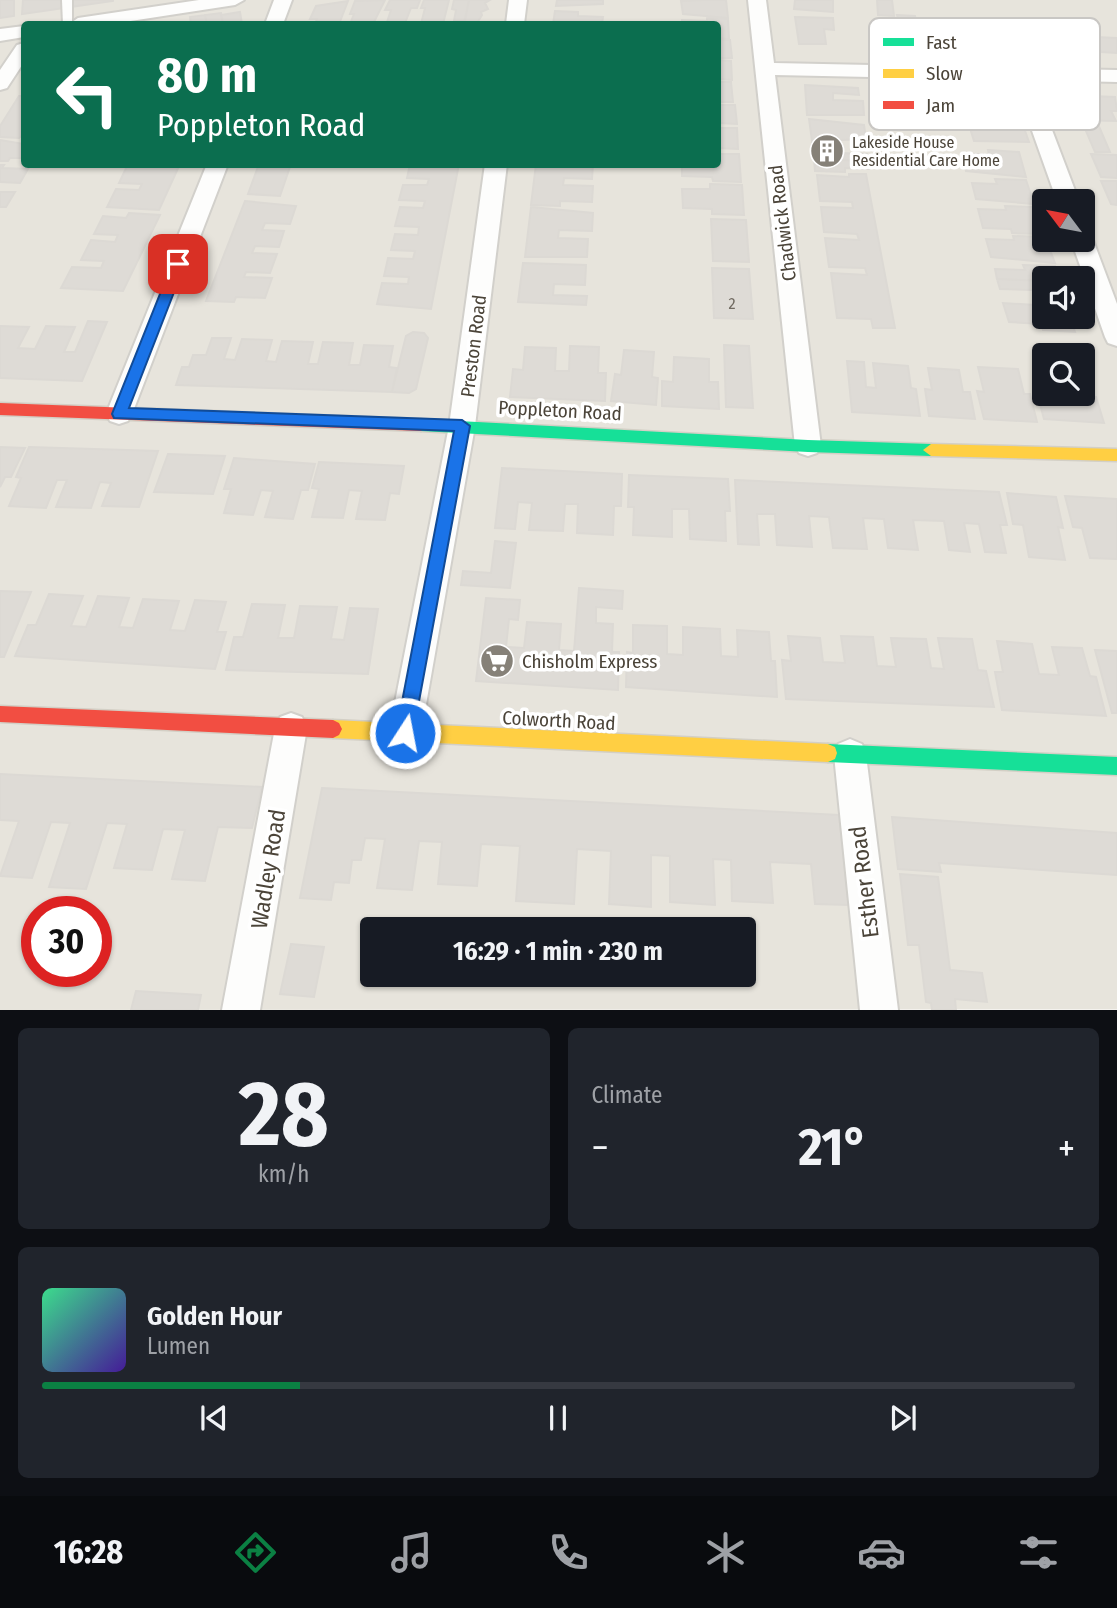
<!DOCTYPE html>
<meta charset="utf-8">
<style>
:root{--surface:#171b24;--page:#20242c;--text:#f1f3f6;--muted:#9ea1a6;--line:#363941;--accent:#0b8043}
body{margin:0;font-family:"Fira Sans Condensed",sans-serif;background:var(--page);color:var(--text);height:100vh;display:flex;flex-direction:column;font-size:26px;white-space:nowrap}
*{box-sizing:border-box;margin:0}
p{font-size:23px;color:var(--muted)}
.icon{flex:none;width:38px;height:38px;fill:none;stroke:currentColor;stroke-width:2;stroke-linecap:round;stroke-linejoin:round}
.map{position:relative;height:1010px;overflow:hidden}
.side{display:flex;flex-direction:column;gap:18px;padding:18px;background:#0d0f14;flex:1}
.side>*{flex:none}
.guide{position:absolute;left:21px;top:21px;width:700px;height:147px;border-radius:7px;box-shadow:0 2px 5px #0004;background:#0b6e4f;color:#fff;overflow:hidden}
.needle{width:46px;rotate:302deg}
.buttons{position:absolute;left:1032px;top:189px;display:grid;gap:14px}
.buttons a{display:grid;place-items:center;width:63px;height:63px;border-radius:7px;background:var(--surface);box-shadow:0 2px 5px #0004;font-size:35px}
.speed{position:absolute;left:21px;top:896px;display:flex;gap:14px;font-size:35px;font-weight:700;text-align:center}
.speed>*{display:grid;place-content:center;width:91px;height:91px;border-radius:50%;background:var(--surface);box-shadow:0 2px 5px #0004;line-height:1}
.speed .limit{border:10px solid #d22;background:#fff;color:#111}
.pin{position:absolute;display:grid;place-items:center;width:60px;height:60px;color:#fff;margin:-30px;border-radius:14px;box-shadow:0 4px 10px #0006}
.me{position:absolute;width:77px;margin:-38px;rotate:11deg;stroke-linejoin:round;filter:drop-shadow(0 0 5px #0008)}
.turn{display:flex;align-items:center;gap:24px;height:147px;padding:0 21px;font-size:32px}
.turn .icon{width:91px;height:91px;stroke-width:2.5}
.turn b{display:block;font-size:49px;line-height:60px}
.big{font-size:52px;font-weight:700;line-height:1.1}
.side .tile{flex:1;display:flex;flex-direction:column;justify-content:center;gap:10px;min-width:0;padding:0 24px;border-radius:10px;background:var(--page)}
.side .dial{align-items:center;gap:0}
.dial b{font-size:91px;line-height:1}
.song{display:flex;align-items:center;gap:21px}
.cover{width:84px;height:84px;border-radius:10px;background:linear-gradient(135deg,hsl(150 70% 55%),hsl(260 70% 35%))}
.played{height:7px;border-radius:4px;background:linear-gradient(90deg,var(--accent) 25%,var(--line) 25%)}
.keys{display:flex;justify-content:space-around;direction:ltr}
.heat{display:flex;justify-content:space-between;align-items:center;font-size:38px;direction:ltr}
.side .tiles{flex:1;display:grid;gap:18px;grid-template-columns:1fr 1fr}
.tile:last-child{grid-column:span 2}
.trip{position:absolute;left:360px;top:917px;width:396px;height:70px;border-radius:7px;background:var(--surface);box-shadow:0 2px 5px #0004;font-weight:700;line-height:70px;text-align:center}
.dock{display:flex;height:112px;justify-content:space-around;align-items:center;background:#090b0e;color:var(--muted)}
.dock .icon{width:49px;height:49px}
.dock .selected{color:var(--accent)}
.dock b{font-size:32px;color:var(--text)}
.map>svg:first-child{display:block}
.residential{fill:#e7e4dc;fill-rule:evenodd}
.building{fill:#dedbd6;stroke:#dcd9d4;stroke-width:2}
.lines{fill:none;stroke-linecap:round;stroke-linejoin:round}
.lane-casing{stroke:#d2d0cb;stroke-width:4}
.street-casing{stroke:#d2d0cb;stroke-width:4}
.fast-casing{stroke:#d3cfc5;stroke-width:3}
.slow-casing{stroke:#d3cfc5;stroke-width:3}
.jam-casing{stroke:#d3cfc5;stroke-width:3}
.lane{fill:#fdfdfc;fill-rule:evenodd}
.street{fill:#fdfdfc;fill-rule:evenodd}
.fast{fill:#16e098;fill-rule:evenodd}
.slow{fill:#ffcf43;fill-rule:evenodd}
.jam{fill:#f24e42;fill-rule:evenodd}
.route{fill:#1a73e8;stroke:#114b97;stroke-width:2}
.labels{text-anchor:middle;stroke-width:7;stroke-linejoin:round;paint-order:stroke}
.far-poi-label{font-size:16px;fill:#4b4439;stroke:#fff;text-anchor:start}
.number-label{font-size:16px;fill:#706a61}
.street-label{font-size:19px;fill:#4b4439;stroke:#fff}
.poi-label{font-size:19px;fill:#4b4439;stroke:#fff;text-anchor:start}
.near-street-label{font-size:23px;fill:#4b4439;stroke:#fff}
.key{fill:#fff;stroke:#c9c7c4;stroke-width:2}
.key-label{font-size:19px;fill:#4b4439}
</style>
<div class="map">
<svg width="1117" height="1010" viewBox="0 0 1117 1010">
<rect width="100%" height="100%" fill="#f4f2ee"/>
<!-- residential -->
<path class="residential" d="M0 0H1117V1009L0 1010ZM24 24H718V164H24ZM1045 201H1083V240H1045ZM1045 278H1083V317H1045ZM1045 355H1083V394H1045ZM37 912H96V971H37ZM373 929H744V975H373Z"/>
<!-- building -->
<path class="building" d="M0 0H14V16L0 18Z
M23 0H65V8L22 14Z
M69 0H113V1L70 7Z
M385 0 373 24H350L354 14H350L355 1Z
M390 0H420L417 8H411L405 23 387 22 391 10H385Z
M424 0H449L443 24H421L425 8H421Z
M454 0H469L465 21H454L456 10 452 9Z
M469 0H490L485 3 488 9 481 12 482 15 477 23H464Z
M557 0H603V4L556 6Z
M703 0H726L728 18 683 14 681 1Z
M795 0H833V12L794 9Z
M877 0H892L894 16 878 15Z
M348 1 339 24H315L317 19H310L316 6Z
M555 11 578 12V16L603 17 602 24H553Z
M240 12 242 24H223L221 15Z
M221 13 223 24H207L205 15Z
M205 15 207 24H191L190 17Z
M897 15 915 16 921 41 903 40Z
M795 17 833 18 834 30 824 29 826 44H799Z
M707 18 728 19 729 39 718 38V24H682V20L707 21Z
M1095 37 1117 38V53L1101 52Z
M718 39 730 40 732 58H718Z
M718 60 731 61 732 80 718 79Z
M718 82H731L733 102H718Z
M805 85 858 88 859 95 833 93V100L863 101 864 115H807Z
M959 92 993 93 1005 128H1024L1029 142 974 141Z
M1067 95 1115 97 1117 111H1111L1116 121 1077 120Z
M19 96H24V134L19 138 0 137V126Z
M718 105H735L737 124 718 123Z
M809 119 864 125 866 139 812 141Z
M1083 124H1098L1110 152H1095Z
M718 128H737L738 149 718 148Z
M0 140 24 144V158H10L8 161H0Z
M812 143 841 144V153L867 154 868 161 814 159Z
M988 150 1019 152 1026 177 966 171 962 153 989 155Z
M718 154H739L741 182 713 181 712 177 682 176V164H718Z
M1091 154 1117 155V178L1101 177Z
M814 159 868 161 869 169 845 168V172L815 171Z
M151 164H180L159 210 107 207 116 189 139 190 142 184 119 183 127 166 150 167Z
M259 164H291L280 196 248 194Z
M410 164H459L431 309 377 304 382 283 408 284 409 277 384 276 388 258 413 259 415 251 391 250 395 234 418 235 419 227 395 226 400 207 423 208 425 201 399 200 403 185H427L429 179 407 178Z
M536 164H593L592 179 564 178 563 185 593 186 592 202 560 201V206L531 205Z
M0 165H4L2 168 28 169 20 183 0 182Z
M849 174H866L895 328H873L871 319 837 318 831 273 867 275 865 268 829 267 825 238 859 240 857 234 824 232 821 207 853 208 852 202 820 201 817 175 849 177Z
M995 179 1026 180 1034 204 976 199 972 183 997 184Z
M1101 181H1117V205L1111 204Z
M710 184 742 185 744 215 712 214V209L683 208 682 189H710Z
M0 192H15L6 207H0Z
M245 201 296 206 290 224 265 223 262 230 284 231 279 247 255 246 252 253 277 254 270 273 246 272 244 277 272 278 265 298 236 297 234 302 206 301Z
M1005 206 1034 207 1043 234 1012 233 1011 229 983 228 978 209 1006 210Z
M531 207 593 213 592 231 559 230 558 238 588 239 587 257H525Z
M129 213 160 215 123 291 61 288 72 267 101 268 104 261 81 260 91 240 115 242 118 235 94 234 103 216 126 218Z
M711 219 746 220 749 262 713 261Z
M1013 236 1045 237 1055 263 991 257 986 239 1014 240Z
M523 263 586 265 585 285 554 284 553 295 587 296 586 305 518 302Z
M1023 265 1055 266 1059 278H1045V281L997 279 995 269 1025 270Z
M712 268 749 269 753 319 714 318Z
M997 279 1045 281V295H1035L1034 290 1000 289Z
M1034 298H1045V317H1070L1075 332 1043 330 1041 324 1009 322 1003 303 1036 305Z
M88 321 107 322 82 381 0 378V326L29 327 18 348 35 349 46 326 75 327 64 352H75Z
M413 332 424 333 428 338 416 389 409 393 392 392 406 336Z
M212 338H231L224 359 235 360 242 339 272 340 266 361 276 362 282 341 313 342 308 364H318L323 342 353 343 349 365H360L364 345 393 346 389 367 397 368 392 392 176 385 182 367H189L193 355H206Z
M724 345 749 346 753 408 726 407Z
M570 346 599 347 598 373H606L605 401 510 397 513 369 523 370 525 347 556 348 555 371H569Z
M624 350 654 352 652 377 658 378 656 405 611 401 615 374 621 375Z
M674 357 709 359V382H718L719 409 662 406V381L673 382Z
M847 361 864 362 866 387 876 388 873 363 908 366 911 388 916 389 920 416 852 412Z
M978 367 1018 369 1024 394H1030L1037 422 984 419 977 391 984 392Z
M928 368 959 370 963 392H970L975 419 929 416 925 389 932 390Z
M1083 387 1086 396 1096 397 1104 423 1044 419 1037 393 1083 394Z
M0 447 25 448 11 477H5L0 487Z
M29 447 158 451 139 507 102 506 111 483 100 482 91 508 56 507 67 480H57L46 508 9 506 21 478 16 477Z
M168 454 225 456 213 494 154 492Z
M234 458 315 464 308 490H301L293 519 265 517 273 491 261 490 253 515 224 513 231 489H224Z
M319 462 404 466 399 494 390 493 385 520 356 519 362 491 349 490 343 518 312 517 319 489 312 488Z
M502 468 622 474 621 506H614L613 535 577 533 578 504H565L563 531 529 530 532 503 518 502 515 529 495 528Z
M629 475 728 479 730 511H725L726 541 690 539 689 509H672V537L633 535 634 507H628Z
M735 480 999 492 1007 525H1000L1006 553 985 552 979 524 964 523 970 552 949 550 944 521 913 520 918 550 888 548 884 519 863 518 867 549 833 548 829 517 809 516 812 547 777 545 775 514H757L759 545 738 544Z
M1007 493 1056 497 1063 528 1058 527 1065 560 1029 557 1023 525 1013 524Z
M1065 496 1117 499V559L1090 558 1082 528 1073 527Z
M495 541 516 543 510 588 461 585 463 571 491 573Z
M579 588 623 591 622 609 596 607V623L613 624 612 652H619L618 690 476 681 486 598 520 600 518 620 509 619 506 647 524 648 527 622 561 624 559 650 574 651Z
M0 591 31 592 4 657H0Z
M49 594 83 596 71 626 86 627 98 596 129 598 119 627 133 628 143 599 179 601 170 630 185 631 195 600 226 602 217 632H226L215 669 15 656 28 625H36Z
M252 604 285 605 278 638H294L300 606 337 607 331 639 344 640 350 608 378 609 368 674 226 670 234 637H243Z
M633 625 667 626V654L683 655V627L720 629 721 656 738 657 737 630 769 632 771 661H775L777 697 626 687 627 652 633 653Z
M788 636 820 638 823 662 845 663 841 636 873 637 877 666 896 667 891 638 926 639 931 668 944 669 938 638 972 639 978 670 986 671 994 707 786 699 782 660 791 661Z
M997 641 1032 644 1039 674 1059 675 1052 647 1082 648 1090 676 1096 677 1106 716 1002 710 995 672H1003Z
M1095 650 1117 651V713H1112Z
M0 774 262 787 252 828 218 827 205 881 172 879 185 830 163 829 152 870 114 868 127 824 107 823 86 889 49 887 70 823 51 822 32 878 0 876 19 821 0 820Z
M322 788 839 815 849 905 815 904 811 864 770 862 773 903 732 901 731 860 713 859 715 905 670 902V856L651 855V907L609 904 611 851 577 849 574 904 516 901 520 846 481 844 477 886 438 884 442 842 419 841 412 890 377 888 385 839 365 838 361 860H352L349 883 334 882 331 900 300 898Z
M892 817 1117 833V875L939 863 941 872 898 869Z
M900 874 938 877 950 970 982 973 987 1002 955 999 956 1010H932L931 1003 926 1002 919 945H908Z
M291 944 324 947 314 997 280 994Z
M136 991 201 995 198 1010H131Z"/>
<g class="lines">
<!-- lane casing -->
<g class="lane-casing">
<path id="lane" d="M62 0H72V24H63Z"/>
</g>
<!-- street casing -->
<g class="street-casing">
<path id="street" d="M199 0H244L235 5 111 24H69L78 18Z
M274 0H292L283 24H265Z
M509 0H527L524 24H506Z
M748 0H766L774 63 1117 70V82L1033 80 1079 201H1057L1014 80 775 75 821 446 817 453 808 456 799 453 795 446Z
M24 26V37L0 41V29Z
M24 43V62L7 88 0 90V70L17 45Z
M207 164H228L132 414 128 421 119 424 110 421 106 414Z
M485 164H507L475 426 421 733 416 744 405 748 394 744 389 733 449 426Z
M1083 233 1090 235 1093 240 1117 304V346L1108 343 1105 337 1071 240H1083Z
M291 713 302 717 307 728 260 1010H222L275 728 280 717Z
M850 739 862 744 866 755 898 1010H860L834 755 838 744Z"/>
</g>
<!-- fast casing -->
<g class="fast-casing">
<path id="fast" d="M421 419 808 440 931 444 939 450 931 456 808 452 421 431 414 425Z
M828 744 1117 757V775L828 762 821 759 819 753 821 747Z"/>
</g>
<!-- slow casing -->
<g class="slow-casing">
<path id="slow" d="M931 444 1117 449V461L931 456 923 450Z
M333 720 828 744 835 747 837 753 835 759 828 762 333 738 327 735 324 729 327 723Z"/>
</g>
<!-- jam casing -->
<g class="jam-casing">
<path id="jam" d="M0 403 421 419 428 425 421 431 0 415Z
M0 706 333 720 339 723 342 729 339 735 333 738 0 722Z"/>
</g>
<!-- lane -->
<use href="#lane" class="lane"/>
<!-- street -->
<use href="#street" class="street"/>
<!-- fast -->
<use href="#fast" class="fast"/>
<!-- slow -->
<use href="#slow" class="slow"/>
<!-- jam -->
<use href="#jam" class="jam"/>
</g>
<!-- route -->
<path class="route" d="M178 260 185 264 129 408 462 420 470 426 412 739 405 742 399 739 396 733 454 431 114 418 112 414 172 264Z"/>
<!-- icons -->
<defs>
<g id="building-disc" transform="scale(1.75)"><circle r="9.5" fill="#868178" stroke="#fff"/><path d="M-4-6H4V6H1V3H-1V6H-4ZM-2.5-4.3h1.7v1.8h-1.7ZM.8-4.3h1.7v1.8H.8ZM-2.5-1h1.7V.8h-1.7ZM.8-1h1.7V.8H.8Z" fill="#fff"/></g>
<g id="supermarket-disc" transform="scale(1.75)"><circle r="9.5" fill="#868178" stroke="#fff"/><path d="M-6-5.5h2.5l.6 2H6L4.5 2H-2.5L-4.4-4H-6ZM-1.5 3.2a1.3 1.3 0 1 0 .1 0ZM3 3.2a1.3 1.3 0 1 0 .1 0Z" fill="#fff"/></g>
</defs>
<g fill-rule="evenodd">
<use href="#building-disc" x="827" y="151"/>
<use href="#supermarket-disc" x="497" y="661"/>
</g>
<g class="labels">
<!-- far-poi labels -->
<g class="far-poi-label">
<text x="852" y="148">Lakeside House<tspan x="852" dy="18">Residential Care Home</tspan></text>
</g>
<!-- number labels -->
<g class="number-label">
<text x="732" y="309">2</text>
</g>
<!-- street labels -->
<g class="street-label">
<text transform="translate(782 223) rotate(-97)" y="7">Chadwick Road</text>
<text transform="translate(473 346) rotate(-83)" y="7">Preston Road</text>
<text transform="translate(560 410) rotate(3)" y="7">Poppleton Road</text>
<text transform="translate(559 720) rotate(3)" y="7">Colworth Road</text>
</g>
<!-- poi labels -->
<g class="poi-label">
<text x="522" y="668">Chisholm Express</text>
</g>
<!-- near-street labels -->
<g class="near-street-label">
<text transform="translate(268 869) rotate(-81)" y="8">Wadley Road</text>
<text transform="translate(864 882) rotate(-97)" y="8">Esther Road</text>
</g>
</g>
<!-- legend -->
<rect x="869" y="18" width="231" height="112" rx="10" class="key"/>
<rect x="883" y="38" width="31" height="8" fill="#16e098"/>
<rect x="883" y="69" width="31" height="9" fill="#ffcf43"/>
<rect x="883" y="101" width="31" height="8" fill="#f24e42"/>
<g class="key-label">
<text x="926" y="49">Fast</text>
<text x="926" y="80">Slow</text>
<text x="926" y="112">Jam</text>
</g>
</svg>
<div class="buttons">
<a><svg class="needle" viewBox="-14 -14 28 28"><path d="M0-13l5 13h-10z" fill="#e53935"/><path d="M0 13l5-13h-10z" fill="#9ea1a6"/></svg></a>
<a><svg class="icon" aria-label="sound" viewBox="0 0 24 24"><path d="M4 9h4l5-4v14l-5-4H4zM17 9q2 3 0 6"/></svg></a>
<a><svg class="icon" aria-label="search" viewBox="0 0 24 24"><circle cx="10" cy="10" r="6"/><path d="M15 15l6 6"/></svg></a>
</div>
<div class="speed"><div class="limit">30</div></div>
<div class="pin" style="left:178px;top:264px;background:#d93025"><svg class="icon" aria-label="arrive" viewBox="0 0 24 24"><path d="M6 21V4h12l-3 4 3 4H6"/></svg></div>
<svg class="me" style="left:405px;top:733px" viewBox="-20 -20 40 40"><circle r="17" fill="#1a73e8" stroke="#fff" stroke-width="3"/><path d="M0-11L8 9 0 5-8 9z" fill="#fff"/></svg>
<div class="trip">16:29 · 1 min · 230 m</div>
<div class="guide">
<div class="turn"><svg class="icon" aria-label="left" viewBox="0 0 24 24"><path d="M17 20v-9H6M10 6l-5 5 5 5"/></svg><div><b>80 m</b>Poppleton Road</div></div>
</div>
</div>
<section class="side">
<div class="tiles">
<div class="tile dial"><b>28</b><p>km/h</p></div>
<div class="tile"><p>Climate</p>
<div class="heat"><a>−</a><b class="big">21°</b><a>+</a></div>
</div>
<div class="tile">
<div class="song"><i class="cover"></i><div><b>Golden Hour</b><p>Lumen</p></div></div>
<div class="played"></div>
<div class="keys"><svg class="icon" aria-label="previous" viewBox="0 0 24 24"><path d="M18 5L8 12l10 7zM5 5v14"/></svg><svg class="icon" aria-label="pause" viewBox="0 0 24 24"><path d="M8 5v14M16 5v14"/></svg><svg class="icon" aria-label="next" viewBox="0 0 24 24"><path d="M6 5l10 7-10 7zM19 5v14"/></svg></div>
</div>
</div>
</section>
<nav class="dock">
<b>16:28</b>
<svg class="icon selected" aria-label="directions" viewBox="0 0 24 24"><path d="M12 3l9 9-9 9-9-9zM9 14v-3h6M13 9l2 2-2 2"/></svg>
<svg class="icon" aria-label="music" viewBox="0 0 24 24"><path d="M9 18V5l10-2v13"/><circle cx="6" cy="18" r="3"/><circle cx="16" cy="16" r="3"/></svg>
<svg class="icon" aria-label="phone" viewBox="0 0 24 24"><path d="M5 4h4l2 5-3 2q2 4 5 5l2-3 5 2v4C11 20 4 13 5 4z"/></svg>
<svg class="icon" aria-label="climate" viewBox="0 0 24 24"><path d="M12 3v18M4 7l16 10M4 17L20 7"/></svg>
<svg class="icon" aria-label="car" viewBox="0 0 24 24"><path d="M5 17H2v-5l4-1 3-4h7l3 4 3 1v5h-3M9 17h6M6 11h13"/><circle cx="7" cy="17" r="2"/><circle cx="17" cy="17" r="2"/></svg>
<svg class="icon" aria-label="filters" viewBox="0 0 24 24"><path d="M4 7h16M4 17h16"/><circle cx="9" cy="7" r="2"/><circle cx="15" cy="17" r="2"/></svg>
</nav>
